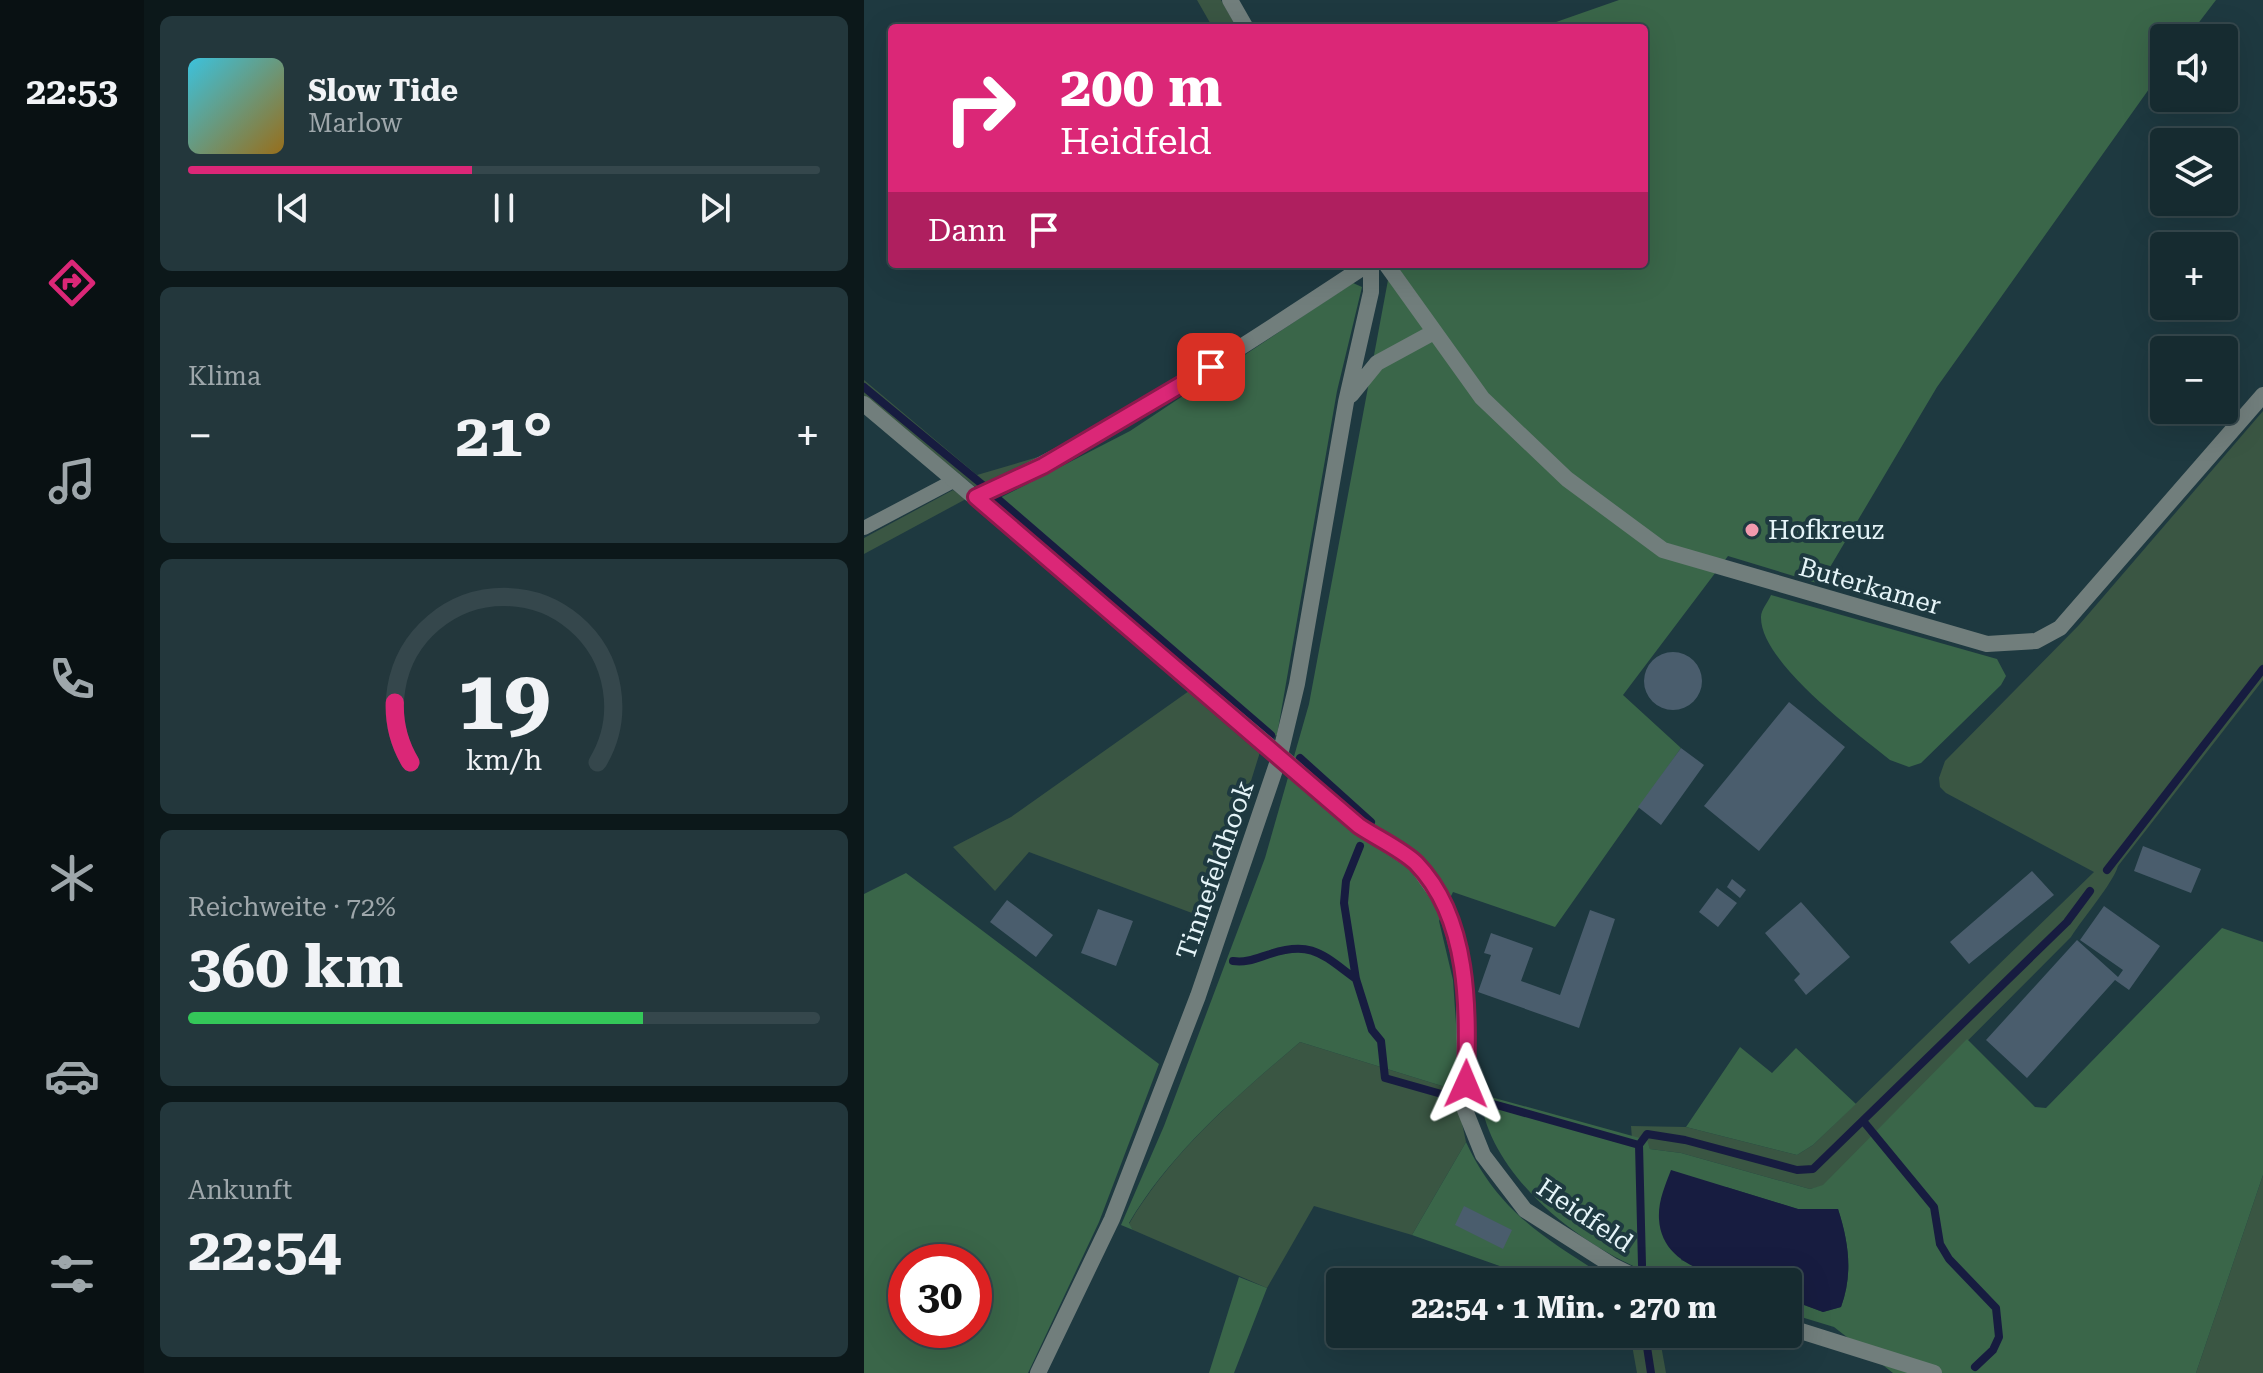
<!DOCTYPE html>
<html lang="de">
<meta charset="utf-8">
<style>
:root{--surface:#162b30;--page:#23373c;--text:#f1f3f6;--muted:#9ea7ab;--line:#35474c;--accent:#db2777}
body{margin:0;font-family:"Roboto Serif",serif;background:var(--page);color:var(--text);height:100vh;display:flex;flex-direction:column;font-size:30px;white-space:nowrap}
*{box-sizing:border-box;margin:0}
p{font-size:26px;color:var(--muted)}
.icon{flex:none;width:44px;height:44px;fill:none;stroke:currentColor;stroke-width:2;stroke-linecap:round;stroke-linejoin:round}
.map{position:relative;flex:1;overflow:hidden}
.side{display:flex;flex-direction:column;gap:16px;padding:16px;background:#0c181a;width:720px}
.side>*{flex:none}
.banner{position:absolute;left:24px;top:24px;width:760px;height:244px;border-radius:8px;box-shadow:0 8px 32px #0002,0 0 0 2px var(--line);background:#db2777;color:#fff;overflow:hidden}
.fabs{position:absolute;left:1286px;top:24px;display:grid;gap:16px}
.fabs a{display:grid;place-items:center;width:88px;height:88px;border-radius:8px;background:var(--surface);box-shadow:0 8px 32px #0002,0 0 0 2px var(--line);font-size:40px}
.speed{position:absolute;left:24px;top:1244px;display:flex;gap:16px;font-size:40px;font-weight:700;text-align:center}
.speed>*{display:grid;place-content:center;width:104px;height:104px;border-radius:50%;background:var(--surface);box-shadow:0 8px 32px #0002,0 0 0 2px var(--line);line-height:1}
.speed .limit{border:12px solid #d22;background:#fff;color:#111}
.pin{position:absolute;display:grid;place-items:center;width:68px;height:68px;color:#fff;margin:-34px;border-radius:16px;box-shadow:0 4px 12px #0006}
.me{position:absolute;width:88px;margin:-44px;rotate:1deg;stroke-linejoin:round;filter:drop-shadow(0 0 6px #0008)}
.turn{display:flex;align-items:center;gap:28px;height:168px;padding:0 40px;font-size:36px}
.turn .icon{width:104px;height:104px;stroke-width:2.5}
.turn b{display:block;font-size:56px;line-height:68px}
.then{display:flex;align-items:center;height:76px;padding:0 40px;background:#0003;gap:16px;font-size:30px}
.big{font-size:60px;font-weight:700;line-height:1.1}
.side .widget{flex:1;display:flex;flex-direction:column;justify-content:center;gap:12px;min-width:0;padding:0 28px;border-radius:12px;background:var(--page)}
.side .dial{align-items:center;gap:0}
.dial svg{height:208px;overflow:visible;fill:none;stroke:var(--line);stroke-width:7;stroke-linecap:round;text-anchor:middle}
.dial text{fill:var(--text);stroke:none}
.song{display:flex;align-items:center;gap:24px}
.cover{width:96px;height:96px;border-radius:12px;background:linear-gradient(135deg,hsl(190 70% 55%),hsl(40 70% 35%))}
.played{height:8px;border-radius:4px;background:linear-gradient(90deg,var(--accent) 45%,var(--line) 45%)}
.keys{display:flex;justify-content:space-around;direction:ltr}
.heat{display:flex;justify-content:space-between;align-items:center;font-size:44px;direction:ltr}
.charge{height:12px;border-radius:6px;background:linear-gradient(90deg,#34c759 72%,var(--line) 0)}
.trip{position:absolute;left:462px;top:1268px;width:476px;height:80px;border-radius:8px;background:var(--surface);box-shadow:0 8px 32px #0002,0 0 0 2px var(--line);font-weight:700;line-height:80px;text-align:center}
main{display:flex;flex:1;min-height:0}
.tabs{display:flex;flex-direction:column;width:144px;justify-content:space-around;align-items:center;background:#091113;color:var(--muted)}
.tabs .icon{width:56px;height:56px}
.tabs .selected{color:var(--accent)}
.tabs b{font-size:36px;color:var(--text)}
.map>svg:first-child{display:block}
.green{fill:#3a5643}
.forest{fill:#3a6649;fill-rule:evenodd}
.water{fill:#171c40}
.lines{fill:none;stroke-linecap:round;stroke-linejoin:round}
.stream{stroke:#171c40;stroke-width:8}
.building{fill:#4a5d6d}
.service{stroke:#717e7c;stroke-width:14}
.minor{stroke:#717e7c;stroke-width:16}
.route-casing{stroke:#8e194d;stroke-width:20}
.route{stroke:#db2777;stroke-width:14}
.poi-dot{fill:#f29aae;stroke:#1e3940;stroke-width:3}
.labels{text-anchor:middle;stroke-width:8;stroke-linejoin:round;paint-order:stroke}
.poi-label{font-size:26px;fill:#e5f4f8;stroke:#1e3940;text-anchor:start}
.street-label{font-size:26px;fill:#e5f4f8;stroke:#1e3940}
</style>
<main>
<nav class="tabs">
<b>22:53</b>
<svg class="icon selected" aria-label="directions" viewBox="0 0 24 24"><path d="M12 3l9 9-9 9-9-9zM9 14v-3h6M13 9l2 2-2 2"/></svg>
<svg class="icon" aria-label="music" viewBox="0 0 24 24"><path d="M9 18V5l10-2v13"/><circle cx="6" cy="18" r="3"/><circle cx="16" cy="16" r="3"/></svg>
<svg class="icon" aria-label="phone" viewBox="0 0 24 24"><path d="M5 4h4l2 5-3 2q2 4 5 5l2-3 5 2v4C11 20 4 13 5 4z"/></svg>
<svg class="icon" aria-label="climate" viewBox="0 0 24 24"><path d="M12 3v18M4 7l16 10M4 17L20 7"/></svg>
<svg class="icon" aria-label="car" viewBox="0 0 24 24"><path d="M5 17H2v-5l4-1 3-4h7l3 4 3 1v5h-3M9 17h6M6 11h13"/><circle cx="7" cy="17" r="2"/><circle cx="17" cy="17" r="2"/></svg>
<svg class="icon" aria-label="filters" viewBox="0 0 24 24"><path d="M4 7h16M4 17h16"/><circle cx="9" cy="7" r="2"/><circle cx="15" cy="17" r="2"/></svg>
</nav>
<section class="side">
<div class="widget">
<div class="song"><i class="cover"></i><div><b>Slow Tide</b><p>Marlow</p></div></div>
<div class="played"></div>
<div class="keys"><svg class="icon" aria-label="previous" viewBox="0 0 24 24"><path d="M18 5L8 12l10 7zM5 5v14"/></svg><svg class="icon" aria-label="pause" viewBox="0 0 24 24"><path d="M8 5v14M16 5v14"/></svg><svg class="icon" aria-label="next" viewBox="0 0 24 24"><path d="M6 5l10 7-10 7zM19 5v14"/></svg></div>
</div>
<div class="widget"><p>Klima</p>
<div class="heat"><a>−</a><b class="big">21°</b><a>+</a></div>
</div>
<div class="widget dial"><svg viewBox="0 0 100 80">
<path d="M14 69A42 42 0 1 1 86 69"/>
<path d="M14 69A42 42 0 0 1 8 46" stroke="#db2777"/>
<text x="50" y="56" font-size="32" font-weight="700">19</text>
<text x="50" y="72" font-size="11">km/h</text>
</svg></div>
<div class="widget"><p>Reichweite · 72%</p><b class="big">360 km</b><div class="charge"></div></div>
<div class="widget"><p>Ankunft</p><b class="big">22:54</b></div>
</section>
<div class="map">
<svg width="1399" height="1373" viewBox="0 0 1399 1373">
<rect width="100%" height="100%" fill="#1e3940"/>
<!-- green -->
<path class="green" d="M333 0H357L373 28H349Z
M0 380 113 475 174 457 126 485 110 486 0 396Z
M1399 411V680L1254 866C1249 883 1219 918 1207 937L959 1186 946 1189 817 1153 786 1149 782 1140 768 1139 767 1126 822 1127 933 1155 949 1145 1230 872 1082 793 1076 787 1075 778 1081 761 1215 625Z
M89 490 102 499 0 554V538Z
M325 691 396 752 344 919 165 852 131 891 89 847 147 817Z
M436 1042 591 1090 602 1142 548 1235 450 1206 403 1288 269 1230 265 1224C308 1151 372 1097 436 1042Z
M1399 1175V1373H1332Z
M766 1334H795L802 1373H773Z"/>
<!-- forest -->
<path class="forest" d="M755 0H1352L1323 38H1300V68L1073 387 956 584 864 556 759 695 817 748 691 927 589 892 575 921 589 980 593 1038 591 1090 436 1042C372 1097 308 1151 265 1223L269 1230 257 1225 300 1126 401 858 445 704 527 264H780V28H675Z
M489 283 498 287 473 391 413 735 406 737 137 511 130 501 266 431Z
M907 595 1133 659 1142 676 1137 685 1057 763 1045 767 1026 760C993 733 896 662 897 617 897 610 904 602 907 595Z
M42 873 295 1064 235 1222 164 1373H0V894ZM42 1262H110V1330H42Z
M1358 928 1399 942V1175L1332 1373H1029L970 1327 924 1313V1299L959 1312 977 1307C989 1274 985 1243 974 1209H934L862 1187 817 1260 877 1282C856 1282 829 1286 809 1281 731 1259 624 1181 616 1094L783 1140 786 1149 817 1153 946 1189 959 1185 1103 1039 1171 1107 1182 1108Z
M876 1047 908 1073 932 1048 992 1104 949 1145 933 1155 822 1127Z
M602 1142C634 1211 680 1238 742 1277L741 1282H681L548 1235Z
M375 1277 403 1288 370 1373H345Z"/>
<!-- water -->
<path class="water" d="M807 1170 934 1209H974C985 1243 989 1274 977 1307L959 1312 924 1299V1282C881 1282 798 1277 795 1219 794 1201 801 1186 807 1170Z"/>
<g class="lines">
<!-- stream -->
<path class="stream" d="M0 387 120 486
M134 499 407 735
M436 758 507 822
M496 846 482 881 480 903 492 979 508 1030 517 1041 521 1078 588 1097
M1243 870 1399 669
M369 961C383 963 393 958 406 954 448 940 459 955 492 979
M622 1102 775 1145
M1000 1122 1070 1207 1076 1244 1085 1259 1132 1308 1135 1337 1129 1350 1111 1367
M778 1265 775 1145 783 1134 821 1140 933 1170 949 1169 1203 922 1226 891
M781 1334 787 1373"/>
</g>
<!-- building -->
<path class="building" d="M780 681a29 29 0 1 1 58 0a29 29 0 1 1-58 0Z
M925 702 981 747 895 851 840 806Z
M817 748 840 765 797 825 774 807Z
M1279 846 1337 869 1327 893 1270 871Z
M1168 871 1190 895 1105 964 1086 942Z
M868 879 882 890 876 898 863 887Z
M853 888 873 903 854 927 835 912Z
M143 900 189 935 172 957 126 922Z
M937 902 986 957 942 995 930 980 936 974 901 933Z
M1240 906 1296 946 1265 990 1251 980 1163 1078 1122 1040 1213 940 1254 977 1259 970 1216 940Z
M234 909 269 921 252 966 217 953Z
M726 910 751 919 715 1028 614 992 627 955 620 953 627 933 669 948 657 981 696 995Z
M600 1206 648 1230 639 1249 591 1225Z"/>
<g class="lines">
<!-- service -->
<path class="service" d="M0 528 91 480"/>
<!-- minor -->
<path class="minor" d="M366 0 382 28
M522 264 618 398 703 479 799 550 1123 644 1172 641 1196 628 1399 395
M487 395 513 363 570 332
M0 404 416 755 495 826 551 863 583 908 600 975 601 1110 619 1155 661 1210 749 1266 782 1282
M112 497C250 432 377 348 504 264
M924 1327 1070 1373
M174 1373 248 1219 334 996 416 755 433 684 482 402 507 292V264"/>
</g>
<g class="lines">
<!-- route casing -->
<g class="route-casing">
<path id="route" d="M347 367 179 466 112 497 495 826C513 838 537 849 552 863 607 920 604 1011 602 1084"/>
</g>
<!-- route -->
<use href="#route" class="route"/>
</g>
<!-- markers -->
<circle class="poi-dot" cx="888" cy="530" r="8"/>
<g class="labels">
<!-- poi labels -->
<g class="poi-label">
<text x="904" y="539">Hofkreuz</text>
</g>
<!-- street labels -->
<g class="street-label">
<text transform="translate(1006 586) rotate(16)" y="9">Buterkamer</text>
<text transform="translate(351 870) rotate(-71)" y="9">Tinnefeldhook</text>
<text transform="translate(721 1215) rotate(34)" y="9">Heidfeld</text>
</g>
</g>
</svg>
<div class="fabs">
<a><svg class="icon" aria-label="sound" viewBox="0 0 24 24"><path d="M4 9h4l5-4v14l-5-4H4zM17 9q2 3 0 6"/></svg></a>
<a><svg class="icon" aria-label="layers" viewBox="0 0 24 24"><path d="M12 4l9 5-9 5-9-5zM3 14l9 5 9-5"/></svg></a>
<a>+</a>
<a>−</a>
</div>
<div class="speed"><div class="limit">30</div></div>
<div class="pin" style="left:347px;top:367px;background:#d93025"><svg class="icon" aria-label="arrive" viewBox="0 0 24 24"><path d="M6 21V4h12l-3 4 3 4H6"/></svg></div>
<svg class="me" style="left:602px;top:1084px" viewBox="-20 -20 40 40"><path d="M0-17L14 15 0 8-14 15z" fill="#db2777" stroke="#fff" stroke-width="4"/></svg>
<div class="trip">22:54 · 1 Min. · 270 m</div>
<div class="banner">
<div class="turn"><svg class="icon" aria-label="right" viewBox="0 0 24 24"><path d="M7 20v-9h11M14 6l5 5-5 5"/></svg><div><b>200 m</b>Heidfeld</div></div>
<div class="then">Dann<svg class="icon" aria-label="arrive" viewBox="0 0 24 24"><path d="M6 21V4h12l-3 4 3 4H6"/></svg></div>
</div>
</div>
</main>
